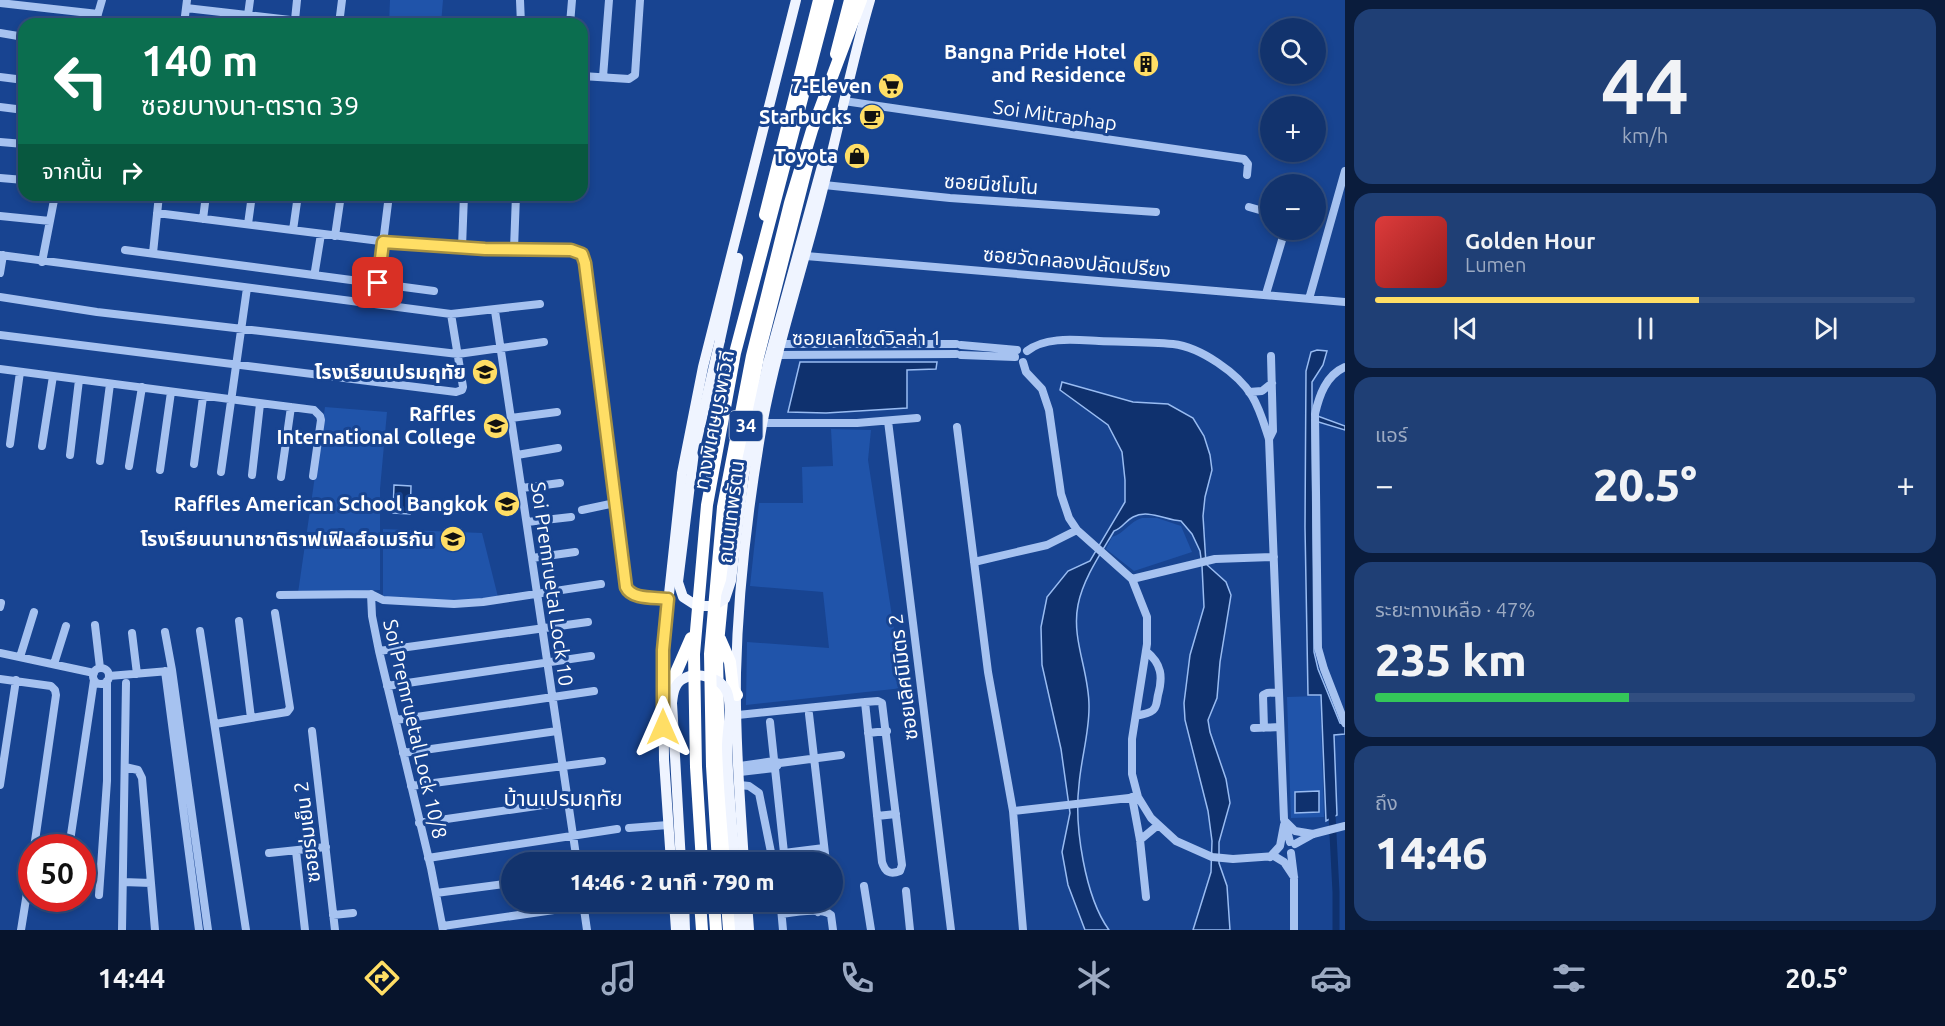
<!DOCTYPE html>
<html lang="th">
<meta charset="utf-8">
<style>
:root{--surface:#12336d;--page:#1f3f75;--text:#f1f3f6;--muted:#9caac2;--line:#314e80;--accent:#ffde65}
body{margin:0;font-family:Ubuntu,"Noto Sans Thai",sans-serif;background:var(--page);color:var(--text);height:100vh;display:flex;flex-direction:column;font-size:22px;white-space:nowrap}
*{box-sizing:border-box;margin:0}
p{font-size:20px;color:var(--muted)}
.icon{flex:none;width:33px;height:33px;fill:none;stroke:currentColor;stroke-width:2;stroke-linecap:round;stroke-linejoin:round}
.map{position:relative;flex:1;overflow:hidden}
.side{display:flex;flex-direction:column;gap:9px;padding:9px;background:#0a1c3c;width:600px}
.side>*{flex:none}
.top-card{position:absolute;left:18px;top:18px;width:570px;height:183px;border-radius:18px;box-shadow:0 3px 9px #0003,0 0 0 2px var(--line);background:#0b6e4f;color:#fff;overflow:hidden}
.buttons{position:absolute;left:1260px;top:18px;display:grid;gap:12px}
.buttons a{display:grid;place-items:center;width:66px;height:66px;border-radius:50%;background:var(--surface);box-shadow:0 3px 9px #0003,0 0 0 2px var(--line);font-size:30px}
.speed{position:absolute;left:18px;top:834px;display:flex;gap:12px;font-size:30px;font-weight:700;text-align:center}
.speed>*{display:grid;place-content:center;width:78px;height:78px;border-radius:50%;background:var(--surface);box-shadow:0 3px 9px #0003,0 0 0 2px var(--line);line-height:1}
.speed .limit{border:9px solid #d22;background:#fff;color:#111}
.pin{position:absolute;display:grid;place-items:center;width:51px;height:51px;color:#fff;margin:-26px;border-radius:12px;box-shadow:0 3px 9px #0006}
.me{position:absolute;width:66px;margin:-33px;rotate:0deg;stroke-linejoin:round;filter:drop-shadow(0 0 4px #0008)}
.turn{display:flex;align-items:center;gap:21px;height:126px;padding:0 24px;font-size:27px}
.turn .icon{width:78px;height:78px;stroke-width:2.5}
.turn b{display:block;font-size:42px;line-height:51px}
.then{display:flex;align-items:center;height:57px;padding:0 24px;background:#0003;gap:12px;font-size:22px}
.big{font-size:45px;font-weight:800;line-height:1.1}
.side .card{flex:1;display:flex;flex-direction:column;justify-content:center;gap:9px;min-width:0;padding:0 21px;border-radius:18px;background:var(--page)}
.side .dial{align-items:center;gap:0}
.dial b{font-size:78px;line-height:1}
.song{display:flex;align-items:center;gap:18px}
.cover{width:72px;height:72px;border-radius:9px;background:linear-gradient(135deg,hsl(0 70% 55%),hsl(0 70% 35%))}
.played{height:6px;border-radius:3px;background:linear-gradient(90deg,var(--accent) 60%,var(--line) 60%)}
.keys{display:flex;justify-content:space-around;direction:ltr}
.heat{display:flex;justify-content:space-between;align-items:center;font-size:33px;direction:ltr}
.charge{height:9px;border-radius:4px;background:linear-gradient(90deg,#34c759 47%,var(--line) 0)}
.trip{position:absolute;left:501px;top:852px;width:342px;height:60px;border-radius:30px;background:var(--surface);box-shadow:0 3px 9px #0003,0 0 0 2px var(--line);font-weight:800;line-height:60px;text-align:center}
.tabs{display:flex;height:96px;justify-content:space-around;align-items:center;background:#07142c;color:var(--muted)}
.tabs .icon{width:42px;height:42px}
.tabs .on{color:var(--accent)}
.tabs b{font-size:27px;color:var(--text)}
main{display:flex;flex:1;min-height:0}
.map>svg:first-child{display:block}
.green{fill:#2054aa}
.water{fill:#0f316e;stroke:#99bcf2;stroke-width:1.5}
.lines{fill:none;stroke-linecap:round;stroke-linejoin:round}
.canal{stroke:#0f316e;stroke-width:7}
.minor{stroke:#a6c2f0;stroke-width:8}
.major{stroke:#eff4ff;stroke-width:10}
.highway{stroke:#fff;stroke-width:12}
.major-bridge{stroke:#eff4ff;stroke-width:10}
.highway-bridge{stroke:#fff;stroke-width:12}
.route-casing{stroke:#a69042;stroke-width:15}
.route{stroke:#ffde65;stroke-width:10}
.labels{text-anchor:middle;stroke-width:6;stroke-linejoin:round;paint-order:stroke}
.shield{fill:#184491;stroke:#bac7de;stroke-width:1.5}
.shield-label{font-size:18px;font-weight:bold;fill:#fff}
.poi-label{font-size:20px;font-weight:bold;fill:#fff;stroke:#184491;text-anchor:end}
.street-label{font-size:20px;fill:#fff;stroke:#184491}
.quarter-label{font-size:22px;fill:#fff;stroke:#184491}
</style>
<main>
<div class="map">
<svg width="1345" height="930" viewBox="0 0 1345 930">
<rect width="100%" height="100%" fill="#184491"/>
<!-- green -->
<path class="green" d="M390 0H443L441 24H389Z
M325 407 387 412 380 489V590L298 593Z
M831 429 871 430 868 460 903 688 746 705 747 642 829 648 823 592 750 586 759 503H803L802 467 833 466Z
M1142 518H1157L1181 526 1192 552 1134 571 1106 549 1112 537C1125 533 1129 522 1142 518Z
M383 529 482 533 498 597 470 603 383 597Z
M1320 696 1324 817 1291 818 1287 697Z"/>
<!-- water -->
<path class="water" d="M1317 350 1327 351 1323 365 1312 382V414L1345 426V430L1312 420 1314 652 1318 669 1340 723 1345 724V734L1334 735 1337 815 1326 821 1321 695H1308L1305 527 1306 371 1311 352Z
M800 362H937L936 369 907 370V408L826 413 788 412Z
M1062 382 1133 402 1168 404 1193 418 1204 436 1210 455 1212 470 1205 497 1203 516 1206 564 1226 582 1231 595 1220 662 1217 698 1208 720 1210 732 1226 779 1230 803 1219 842V863L1227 886 1230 930H1193L1211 872 1212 841 1208 811 1185 720 1184 703 1190 655 1204 607 1202 566 1200 551 1192 534 1181 521C1165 520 1148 509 1133 517 1125 521 1123 528 1114 531 1101 553 1083 579 1078 605 1071 640 1090 673 1089 708 1089 734 1081 759 1079 785 1074 826 1085 897 1109 930H1085L1068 885 1062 852 1070 813 1061 749 1042 665 1041 627 1047 597 1068 571 1090 561 1125 502V480L1122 452 1108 425 1060 390Z
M394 485 411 486 410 514 393 513Z
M1319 791V812L1295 813V792Z"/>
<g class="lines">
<!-- canal -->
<path class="canal" d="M1332 815 1336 892V930"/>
<!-- minor -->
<path class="minor" d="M520 0 521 24
M0 3 98 14
M186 8 325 24
M248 15 250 0
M295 20 297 0
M95 24 102 0
M184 24 187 0
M225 24 226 13
M339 24 342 0
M570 24 572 0
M0 33 24 37
M582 76 629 79 635 75 640 0
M0 77 24 80
M603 77 609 0
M844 101 1244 159 1248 164 1247 175
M0 107 24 110
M0 142 24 144
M0 178 24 180
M824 185 950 198 1156 212
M1249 207 1270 213
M157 213 404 244 485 248 571 250 582 254 585 263 626 587C632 600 655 597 668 599
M0 216 50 221
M203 219 206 195
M248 224 252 195
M293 230 298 195
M335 236 341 195
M462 247 464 195
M514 249 516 195
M125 250 434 291
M153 253 159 195
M0 255 451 314 540 304
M806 256 1345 302
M42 262 55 195
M315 271 321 234
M0 273 3 255
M378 283 389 195
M1266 294 1285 230
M0 297 97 312 458 354 544 342
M1309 299 1345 171
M495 311 577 862
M0 335 456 392 462 390 463 387 451 314
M780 344H956
M961 345 1017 350
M1027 351C1046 336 1077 340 1099 341 1124 342 1149 342 1173 344 1200 347 1238 373 1252 396 1260 409 1264 424 1269 439L1284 819 1290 842
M778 355 956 354
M961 355 1015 357
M1023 362 1026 372 1042 389 1049 410 1061 494 1069 518 1077 530 1132 579 1147 617V644L1132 739V774L1138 797 1151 818 1176 841 1212 857 1233 859 1274 856 1284 862 1294 877
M1345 367C1326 375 1319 396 1315 414L1318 648 1324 669 1345 723
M0 369 314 410 320 416 321 420 313 476
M1249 392 1262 391 1272 383
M511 418 557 412
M888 421 951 930
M762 423H857L917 418
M957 427 988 672 1013 811 1023 930
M1269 439 1273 431 1271 356
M10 444 20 372
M42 446 53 376
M70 455 79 380
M517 455 558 448
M100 461 110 384
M194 464 203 397
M129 466 142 387
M160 470 171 392
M221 472 247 288
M252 475 260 404
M281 477 291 407
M522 488 560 483
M582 510 615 503
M527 522 571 517
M532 558 575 552
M974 562 1047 545 1077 530
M1132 579 1215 559 1274 557
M371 594 372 616 379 651 431 868 443 930
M280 595 371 594 383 600 454 604 483 602 601 584
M0 607 1 603
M239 621 251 718
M95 625 100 668
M200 631 246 930
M165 632 172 670 208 930
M132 633 137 674
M379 651 588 622
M0 653 94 673
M20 657 34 612
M54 664 66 626
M93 676a8 8 0 1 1 16 0a8 8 0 1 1-16 0Z
M165 671 199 930
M109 676 169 671
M0 679 51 686 55 690 56 695 34 848
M387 686 591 656
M809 714 826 862
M738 715 865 702 878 701 882 703 902 865 900 871C890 875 885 872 882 862L865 702
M1136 716C1141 714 1151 714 1154 709 1157 706 1157 699 1158 695 1163 677 1162 664 1146 651
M396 720 594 691
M770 722 785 862
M215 724 287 712 290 708 275 613
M1254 728 1280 727
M1264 728 1263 695 1267 693 1279 692
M312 731 335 930
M868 733 887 731
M403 753 557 731
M740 766 774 761 780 763 841 755
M125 767 138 770 142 778 155 930
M740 772 774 768 777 766
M0 785 16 680
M740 785 749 786 759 793 773 862
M411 786 602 761
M1132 797 1140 840 1146 897
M1013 811 1138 797
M877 816 896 814
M1286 822 1295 831 1313 834
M419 823 612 795
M629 828 668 825
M1140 840 1158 825
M1295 844 1313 834 1345 826
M69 848 94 680
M296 851 305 930
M269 853 326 847
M784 853 824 848
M1291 853 1294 877V930
M1270 857 1280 846 1284 825
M428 858 617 829
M123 882 151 883
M864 886 871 930
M906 891 910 930
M436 893 512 883
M99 895 107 781V681
M61 901 62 898
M583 902 587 930
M781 905 809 902 818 912
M781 908 783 930
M782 914C794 912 822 907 831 915L833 930
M333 915 353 913
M443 926 609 902
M21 930 32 862
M122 930 126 683"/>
<!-- major -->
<path class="major" d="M720 340 738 258
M768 363 825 155
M671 862 664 760 663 650 682 473 703 367 796 0
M744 862C740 800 735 736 736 673 738 590 748 506 762 425 777 344 804 265 824 184 840 123 852 61 870 0
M674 902 676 930
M684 902 685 930
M737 902 739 930
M747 902 749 930"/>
<!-- highway -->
<path class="highway" d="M836 54 850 0
M765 215 819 0
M720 639 730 662 733 689 737 695
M663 690 674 677 691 638
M725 862 719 766 717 654 731 508 758 357 809 158
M700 902 702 930
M714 902 716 930
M727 902 729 930"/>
<!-- major-bridge -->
<path class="major-bridge" d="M720 340 694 452 678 582 683 597 697 606H713L725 599 731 581 744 475 768 363
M681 862 672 703C673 694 674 684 683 679 696 671 721 677 727 692 733 709 727 729 727 747 728 785 732 824 735 862"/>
<!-- highway-bridge -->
<path class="highway-bridge" d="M702 862 696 767 694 654 707 505 735 353 828 0
M718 862 712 766 710 654 723 507 752 356 790 203 812 130 861 0"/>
</g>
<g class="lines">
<!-- route casing -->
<g class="route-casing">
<path id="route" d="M378 283 383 242 485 249 571 250 582 254 585 263 626 587C632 600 655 597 668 599L663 650V727"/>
</g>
<!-- route -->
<use href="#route" class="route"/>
</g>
<!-- icons -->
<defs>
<g id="building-disc" transform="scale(1.35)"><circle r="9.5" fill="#ffde65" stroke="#184491"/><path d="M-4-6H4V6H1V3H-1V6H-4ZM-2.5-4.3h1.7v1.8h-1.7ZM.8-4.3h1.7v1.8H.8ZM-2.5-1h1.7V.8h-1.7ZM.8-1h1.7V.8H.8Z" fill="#111"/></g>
<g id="supermarket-disc" transform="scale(1.35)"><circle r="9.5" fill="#ffde65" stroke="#184491"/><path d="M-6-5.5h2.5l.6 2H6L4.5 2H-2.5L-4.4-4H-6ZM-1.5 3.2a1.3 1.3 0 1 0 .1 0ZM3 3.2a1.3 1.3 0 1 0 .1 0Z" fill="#111"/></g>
<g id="cafe-disc" transform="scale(1.35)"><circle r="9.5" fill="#ffde65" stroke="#184491"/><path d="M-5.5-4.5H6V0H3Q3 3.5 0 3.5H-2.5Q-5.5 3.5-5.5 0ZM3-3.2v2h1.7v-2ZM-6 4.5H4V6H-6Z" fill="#111"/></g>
<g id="shop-disc" transform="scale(1.35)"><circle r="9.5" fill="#ffde65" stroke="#184491"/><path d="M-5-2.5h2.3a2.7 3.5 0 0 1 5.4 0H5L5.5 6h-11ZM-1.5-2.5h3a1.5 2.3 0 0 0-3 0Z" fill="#111"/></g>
<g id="school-disc" transform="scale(1.35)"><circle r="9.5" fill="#ffde65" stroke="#184491"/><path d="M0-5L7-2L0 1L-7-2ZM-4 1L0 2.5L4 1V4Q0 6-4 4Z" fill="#111"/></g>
<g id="university-disc" transform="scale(1.35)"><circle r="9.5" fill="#ffde65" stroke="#184491"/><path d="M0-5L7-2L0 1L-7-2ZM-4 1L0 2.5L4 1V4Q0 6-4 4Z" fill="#111"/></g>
</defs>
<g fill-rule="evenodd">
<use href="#building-disc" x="1146" y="64"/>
<use href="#supermarket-disc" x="891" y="86"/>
<use href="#cafe-disc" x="872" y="117"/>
<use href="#shop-disc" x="857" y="156"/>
<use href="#school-disc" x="485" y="372"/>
<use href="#university-disc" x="496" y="426"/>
<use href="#school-disc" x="507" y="504"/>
<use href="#university-disc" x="453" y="539"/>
</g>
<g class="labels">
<!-- shield labels -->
<rect class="shield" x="729.5" y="411" width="33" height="30" rx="4.5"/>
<g class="shield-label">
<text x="746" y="432">34</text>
</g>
<!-- poi labels -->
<g class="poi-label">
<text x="1126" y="59">Bangna Pride Hotel<tspan x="1126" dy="23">and Residence</tspan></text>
<text x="872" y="93">7-Eleven</text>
<text x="852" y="124">Starbucks</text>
<text x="838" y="163">Toyota</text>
<text x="466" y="379">โรงเรียนเปรมฤทัย</text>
<text x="476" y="421">Raffles<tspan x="476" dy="23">International College</tspan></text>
<text x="488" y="511">Raffles American School Bangkok</text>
<text x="434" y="546">โรงเรียนนานาชาติราฟเฟิลส์อเมริกัน</text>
</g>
<!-- street labels -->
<g class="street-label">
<text transform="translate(1055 115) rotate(8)" y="7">Soi Mitraphap</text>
<text transform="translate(991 184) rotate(4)" y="7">ซอยนีชโมโน</text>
<text transform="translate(1077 262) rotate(5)" y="7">ซอยวัดคลองปลัดเปรียง</text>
<text x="867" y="345">ซอยเลคไซด์วิลล่า 1</text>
<text transform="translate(714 420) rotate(-79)" y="7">ทางพิเศษบูรพาวิถี</text>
<text transform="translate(731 512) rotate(-83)" y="7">ถนนเทพรัตน</text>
<text transform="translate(552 584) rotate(82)" y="7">Soi Premruetal Lock 10</text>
<text transform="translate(903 677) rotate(-97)" y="7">ซอยเลิศนิมิตร 2</text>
<text transform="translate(415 729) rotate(77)" y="7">Soi Premruetal Lock 10/8</text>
<text transform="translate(307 832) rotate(-97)" y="7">ซอยร่มเย็น 2</text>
</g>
<!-- quarter labels -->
<g class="quarter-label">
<text x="563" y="806">บ้านเปรมฤทัย</text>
</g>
</g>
</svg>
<div class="buttons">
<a><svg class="icon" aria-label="search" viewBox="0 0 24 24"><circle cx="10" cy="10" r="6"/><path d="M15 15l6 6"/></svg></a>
<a>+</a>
<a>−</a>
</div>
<div class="speed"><div class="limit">50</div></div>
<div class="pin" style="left:378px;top:283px;background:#d93025"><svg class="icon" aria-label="arrive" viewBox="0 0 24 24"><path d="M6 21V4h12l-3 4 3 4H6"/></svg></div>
<svg class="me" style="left:663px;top:727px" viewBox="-20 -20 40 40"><path d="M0-17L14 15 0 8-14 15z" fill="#ffde65" stroke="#fff" stroke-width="4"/></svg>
<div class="trip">14:46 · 2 นาที · 790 m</div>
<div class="top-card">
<div class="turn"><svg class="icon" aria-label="left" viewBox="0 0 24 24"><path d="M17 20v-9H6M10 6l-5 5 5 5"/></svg><div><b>140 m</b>ซอยบางนา-ตราด 39</div></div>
<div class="then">จากนั้น<svg class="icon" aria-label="right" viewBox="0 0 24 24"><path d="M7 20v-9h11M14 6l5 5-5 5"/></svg></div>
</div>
</div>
<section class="side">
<div class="card dial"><b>44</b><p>km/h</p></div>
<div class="card">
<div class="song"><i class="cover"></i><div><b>Golden Hour</b><p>Lumen</p></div></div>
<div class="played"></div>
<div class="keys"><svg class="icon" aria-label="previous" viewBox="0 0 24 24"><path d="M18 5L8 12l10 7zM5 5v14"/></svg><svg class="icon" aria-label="pause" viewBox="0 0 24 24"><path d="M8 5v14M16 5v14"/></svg><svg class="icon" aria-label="next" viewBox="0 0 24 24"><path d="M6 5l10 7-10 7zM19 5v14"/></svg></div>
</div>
<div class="card"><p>แอร์</p>
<div class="heat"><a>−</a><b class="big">20.5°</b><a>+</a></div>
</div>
<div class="card"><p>ระยะทางเหลือ · 47%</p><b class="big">235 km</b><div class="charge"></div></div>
<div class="card"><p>ถึง</p><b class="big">14:46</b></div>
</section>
</main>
<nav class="tabs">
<b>14:44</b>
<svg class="icon on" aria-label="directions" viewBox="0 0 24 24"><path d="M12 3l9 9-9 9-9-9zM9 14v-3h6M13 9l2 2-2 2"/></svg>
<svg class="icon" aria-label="music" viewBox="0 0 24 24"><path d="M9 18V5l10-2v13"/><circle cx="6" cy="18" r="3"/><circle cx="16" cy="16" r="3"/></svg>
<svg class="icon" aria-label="phone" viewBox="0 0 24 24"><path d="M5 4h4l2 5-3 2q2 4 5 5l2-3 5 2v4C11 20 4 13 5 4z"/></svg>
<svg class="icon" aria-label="climate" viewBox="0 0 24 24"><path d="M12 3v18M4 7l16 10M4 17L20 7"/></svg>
<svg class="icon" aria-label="car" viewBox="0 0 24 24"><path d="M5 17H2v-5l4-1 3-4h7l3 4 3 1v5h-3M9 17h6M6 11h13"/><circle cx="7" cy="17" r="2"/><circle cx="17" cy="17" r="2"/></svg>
<svg class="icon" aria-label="filters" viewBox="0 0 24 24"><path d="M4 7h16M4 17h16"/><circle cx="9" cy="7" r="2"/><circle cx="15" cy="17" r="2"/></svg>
<b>20.5°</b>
</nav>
